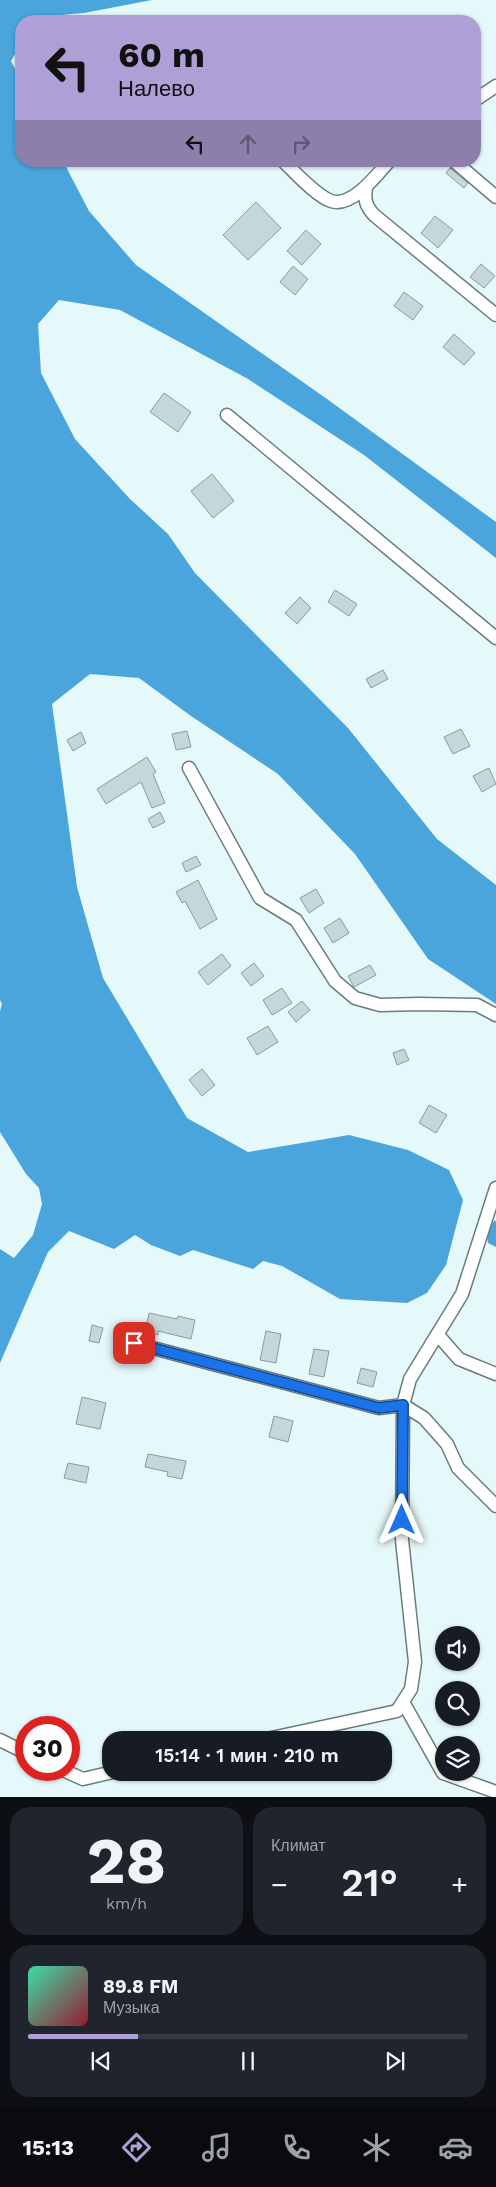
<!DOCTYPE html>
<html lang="ru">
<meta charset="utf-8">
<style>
:root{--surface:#171b24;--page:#20242c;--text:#f1f3f6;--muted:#9ea1a6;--line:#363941;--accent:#af9fd7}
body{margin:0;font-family:"Work Sans",sans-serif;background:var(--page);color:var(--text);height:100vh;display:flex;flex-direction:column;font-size:19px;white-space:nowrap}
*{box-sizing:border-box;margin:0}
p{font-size:16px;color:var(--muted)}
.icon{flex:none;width:28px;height:28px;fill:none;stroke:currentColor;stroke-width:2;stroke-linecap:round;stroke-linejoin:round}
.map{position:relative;height:1797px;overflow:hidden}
.details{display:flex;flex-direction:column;gap:10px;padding:10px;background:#0d0f14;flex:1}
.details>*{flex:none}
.guide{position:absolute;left:15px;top:15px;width:466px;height:152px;border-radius:20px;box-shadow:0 1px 4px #0004;background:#af9fd7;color:#111;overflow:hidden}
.fabs{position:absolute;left:435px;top:1626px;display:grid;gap:10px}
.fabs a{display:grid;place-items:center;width:45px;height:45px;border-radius:50%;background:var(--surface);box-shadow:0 1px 4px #0004;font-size:25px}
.speed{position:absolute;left:15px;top:1716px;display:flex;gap:10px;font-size:25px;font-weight:700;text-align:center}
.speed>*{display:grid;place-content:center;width:65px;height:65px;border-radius:50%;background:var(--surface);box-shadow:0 1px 4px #0004;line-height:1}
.speed .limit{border:8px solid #d22;background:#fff;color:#111}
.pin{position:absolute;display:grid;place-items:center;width:42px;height:42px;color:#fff;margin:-21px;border-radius:10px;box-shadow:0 2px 8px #0006}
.me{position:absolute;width:55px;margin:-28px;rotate:0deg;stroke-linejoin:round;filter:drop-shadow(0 0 4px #0008)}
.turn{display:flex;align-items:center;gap:18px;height:105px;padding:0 20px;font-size:22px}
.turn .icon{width:65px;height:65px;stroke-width:2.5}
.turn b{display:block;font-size:35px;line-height:42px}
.lanes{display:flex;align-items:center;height:48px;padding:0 20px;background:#0003;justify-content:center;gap:25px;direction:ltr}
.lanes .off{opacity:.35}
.big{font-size:38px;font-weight:600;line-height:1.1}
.details .card{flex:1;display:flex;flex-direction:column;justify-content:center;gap:8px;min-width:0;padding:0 18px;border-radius:20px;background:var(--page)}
.details .dial{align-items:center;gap:0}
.dial b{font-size:65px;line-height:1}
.song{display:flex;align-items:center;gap:15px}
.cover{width:60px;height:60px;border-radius:8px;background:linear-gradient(135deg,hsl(160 70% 55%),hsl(350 70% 35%))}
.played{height:5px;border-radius:2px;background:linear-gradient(90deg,var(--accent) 25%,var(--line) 25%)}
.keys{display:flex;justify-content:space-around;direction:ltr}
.heat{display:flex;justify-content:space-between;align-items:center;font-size:28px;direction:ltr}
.details .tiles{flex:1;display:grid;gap:10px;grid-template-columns:1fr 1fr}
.card:last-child{grid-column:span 2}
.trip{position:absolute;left:102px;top:1731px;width:290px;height:50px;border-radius:20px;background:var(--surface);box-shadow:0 1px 4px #0004;font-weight:600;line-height:50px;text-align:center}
.dock{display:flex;height:80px;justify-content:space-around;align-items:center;background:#090b0e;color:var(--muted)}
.dock .icon{width:35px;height:35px}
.dock .selected{color:var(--accent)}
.dock b{font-size:22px;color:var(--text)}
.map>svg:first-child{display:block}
.water{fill:#49a5db}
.building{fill:#c5d6dc;stroke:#8b9ba0}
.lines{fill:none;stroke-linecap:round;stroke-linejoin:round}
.street-casing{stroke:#6b7c7d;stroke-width:15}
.street{stroke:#fff;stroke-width:12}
.route-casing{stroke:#114b97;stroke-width:12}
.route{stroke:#1a73e8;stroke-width:9}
</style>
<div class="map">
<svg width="496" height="1797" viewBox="0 0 496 1797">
<rect width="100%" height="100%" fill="#e6f9fa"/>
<!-- water -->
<path class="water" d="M0 0H152L84 13 38 17 35 21H21V44L11 61 21 80V161H63L89 211 136 265 327 399 496 522V558L364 455 248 379 120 310 59 300 38 324 41 373 75 439 130 499 168 534 195 573 348 728 437 839 496 885V1004L428 959 355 854 278 774 191 716 139 678 90 674 52 704 77 887 103 978 187 1118 248 1152 349 1135 408 1150 449 1170 463 1200 446 1265 427 1293 407 1303 340 1299 282 1266 263 1261 253 1269 193 1250 180 1256 151 1245 135 1235 114 1249 69 1231 48 1252 0 1363V1249L14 1258 33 1235 42 1204 39 1188 26 1174 0 1132V1011L2 1004 0 1000Z
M495 1220 496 1222V1247L488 1243C486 1233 488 1228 495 1220Z"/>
<!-- building -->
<path class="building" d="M450 168 468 183 464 188 446 173Z
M256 202 281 228 248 260 223 235Z
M435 216 453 230 438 248 421 233Z
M306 230 321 244 302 265 287 251Z
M481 264 495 276 484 288 470 277Z
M293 266 308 279 295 295 280 282Z
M404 292 423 306 413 320 394 306Z
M454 334 475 353 464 365 443 347Z
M164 393 191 412 178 432 150 412Z
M212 474 234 501 213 518 191 491Z
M335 590 357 604 349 616 328 602Z
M300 597 311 608 297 624 285 613Z
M383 670 388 679 371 688 366 679Z
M461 729 470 746 453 754 444 737Z
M187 731 191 747 176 750 172 734Z
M81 732 86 743 73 751 67 740Z
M147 757 156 772 153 774 165 803 152 808 141 782 106 804 97 789Z
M489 768 496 784 482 792 473 776Z
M160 812 165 822 153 828 148 819Z
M196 856 201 865 186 872 182 863Z
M198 880 217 919 200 929 185 901 182 903 176 892Z
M316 889 324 903 309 913 300 898Z
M340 918 349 933 333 943 324 928Z
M222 954 231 966 208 985 198 972Z
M254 963 264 976 251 986 241 973Z
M370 965 376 975 354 987 348 976Z
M282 988 292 1003 272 1015 263 1000Z
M302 1001 310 1010 296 1022 288 1012Z
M268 1026 278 1042 257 1055 247 1038Z
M404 1049 409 1060 397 1065 393 1053Z
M202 1069 215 1085 202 1096 189 1080Z
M429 1105 447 1115 436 1133 419 1123Z
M149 1313 177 1319 178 1316 195 1320 191 1339 158 1331V1335L145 1332Z
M92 1325 103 1328 99 1343 89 1341Z
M266 1331 281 1334 276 1363 260 1360Z
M314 1349 329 1351 324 1377 309 1374Z
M361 1368 377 1372 373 1387 357 1383Z
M82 1397 106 1403 100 1429 76 1424Z
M274 1416 293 1421 288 1442 269 1437Z
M148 1454 186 1461 182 1479 167 1476 168 1472 145 1467Z
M68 1463 89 1467 86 1483 64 1478Z"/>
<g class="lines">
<!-- street casing -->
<g class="street-casing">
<path id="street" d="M475 100 496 86
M283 161C295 172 316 196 331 201 352 208 377 175 389 161
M454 161 496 197
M366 188C364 200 366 206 374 215L496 315
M227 415 496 638
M189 768 260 898 296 920 335 981 355 998 380 1005 419 1004 477 1005 496 1015
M438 1335 459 1359 496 1374
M134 1343 379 1408 403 1405 410 1379 462 1294 496 1188
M403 1702 443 1773 496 1792
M0 1740 26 1753
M262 1740 397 1711 411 1689 415 1662 402 1540 403 1405 424 1418 447 1444 458 1468 496 1506
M63 1770 83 1779 113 1772"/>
</g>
<!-- street -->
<use href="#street" class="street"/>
</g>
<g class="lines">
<!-- route casing -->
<g class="route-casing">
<path id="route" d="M134 1343 379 1408 403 1405 402 1520"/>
</g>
<!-- route -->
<use href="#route" class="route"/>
</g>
</svg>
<div class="fabs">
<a><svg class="icon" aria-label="sound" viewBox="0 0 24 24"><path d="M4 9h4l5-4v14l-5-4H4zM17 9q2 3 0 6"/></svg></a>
<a><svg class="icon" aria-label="search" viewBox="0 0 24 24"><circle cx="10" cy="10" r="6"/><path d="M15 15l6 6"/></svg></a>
<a><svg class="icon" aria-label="layers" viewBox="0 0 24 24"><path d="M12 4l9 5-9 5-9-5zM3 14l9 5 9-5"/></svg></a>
</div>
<div class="speed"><div class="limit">30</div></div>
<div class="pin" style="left:134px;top:1343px;background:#d93025"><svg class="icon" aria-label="arrive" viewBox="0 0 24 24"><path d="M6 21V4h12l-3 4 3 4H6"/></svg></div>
<svg class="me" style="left:402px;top:1520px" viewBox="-20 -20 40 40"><path d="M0-17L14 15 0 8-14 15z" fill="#1a73e8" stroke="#fff" stroke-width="4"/></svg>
<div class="trip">15:14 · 1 мин · 210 m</div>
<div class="guide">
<div class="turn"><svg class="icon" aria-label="left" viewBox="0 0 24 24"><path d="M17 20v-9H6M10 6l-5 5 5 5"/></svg><div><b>60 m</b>Налево</div></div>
<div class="lanes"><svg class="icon" aria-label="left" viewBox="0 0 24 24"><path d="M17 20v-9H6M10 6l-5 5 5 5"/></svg><svg class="icon off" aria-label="ahead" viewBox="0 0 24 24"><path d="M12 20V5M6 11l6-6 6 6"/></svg><svg class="icon off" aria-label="right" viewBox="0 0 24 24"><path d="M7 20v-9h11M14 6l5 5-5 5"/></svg></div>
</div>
</div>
<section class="details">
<div class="tiles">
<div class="card dial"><b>28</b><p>km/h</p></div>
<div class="card"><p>Климат</p>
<div class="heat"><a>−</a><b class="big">21°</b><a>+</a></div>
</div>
<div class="card">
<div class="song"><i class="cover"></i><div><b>89.8 FM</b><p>Музыка</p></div></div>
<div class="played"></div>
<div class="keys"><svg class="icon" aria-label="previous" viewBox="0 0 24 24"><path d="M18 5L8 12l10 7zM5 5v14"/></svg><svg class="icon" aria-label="pause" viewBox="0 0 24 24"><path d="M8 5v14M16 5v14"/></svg><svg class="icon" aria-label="next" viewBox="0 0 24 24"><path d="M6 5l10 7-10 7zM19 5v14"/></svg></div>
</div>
</div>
</section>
<nav class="dock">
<b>15:13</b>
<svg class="icon selected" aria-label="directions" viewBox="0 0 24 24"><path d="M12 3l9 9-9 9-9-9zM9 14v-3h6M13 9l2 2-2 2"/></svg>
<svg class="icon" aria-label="music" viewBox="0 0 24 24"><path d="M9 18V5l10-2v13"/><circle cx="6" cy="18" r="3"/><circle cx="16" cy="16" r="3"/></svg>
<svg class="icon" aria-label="phone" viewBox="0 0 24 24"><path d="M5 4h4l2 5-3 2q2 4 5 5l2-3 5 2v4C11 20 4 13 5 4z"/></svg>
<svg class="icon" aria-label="climate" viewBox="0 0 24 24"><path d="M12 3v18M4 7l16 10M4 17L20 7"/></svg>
<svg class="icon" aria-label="car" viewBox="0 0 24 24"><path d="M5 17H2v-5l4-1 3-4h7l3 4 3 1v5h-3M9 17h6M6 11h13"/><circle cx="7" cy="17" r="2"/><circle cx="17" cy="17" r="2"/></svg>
</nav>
